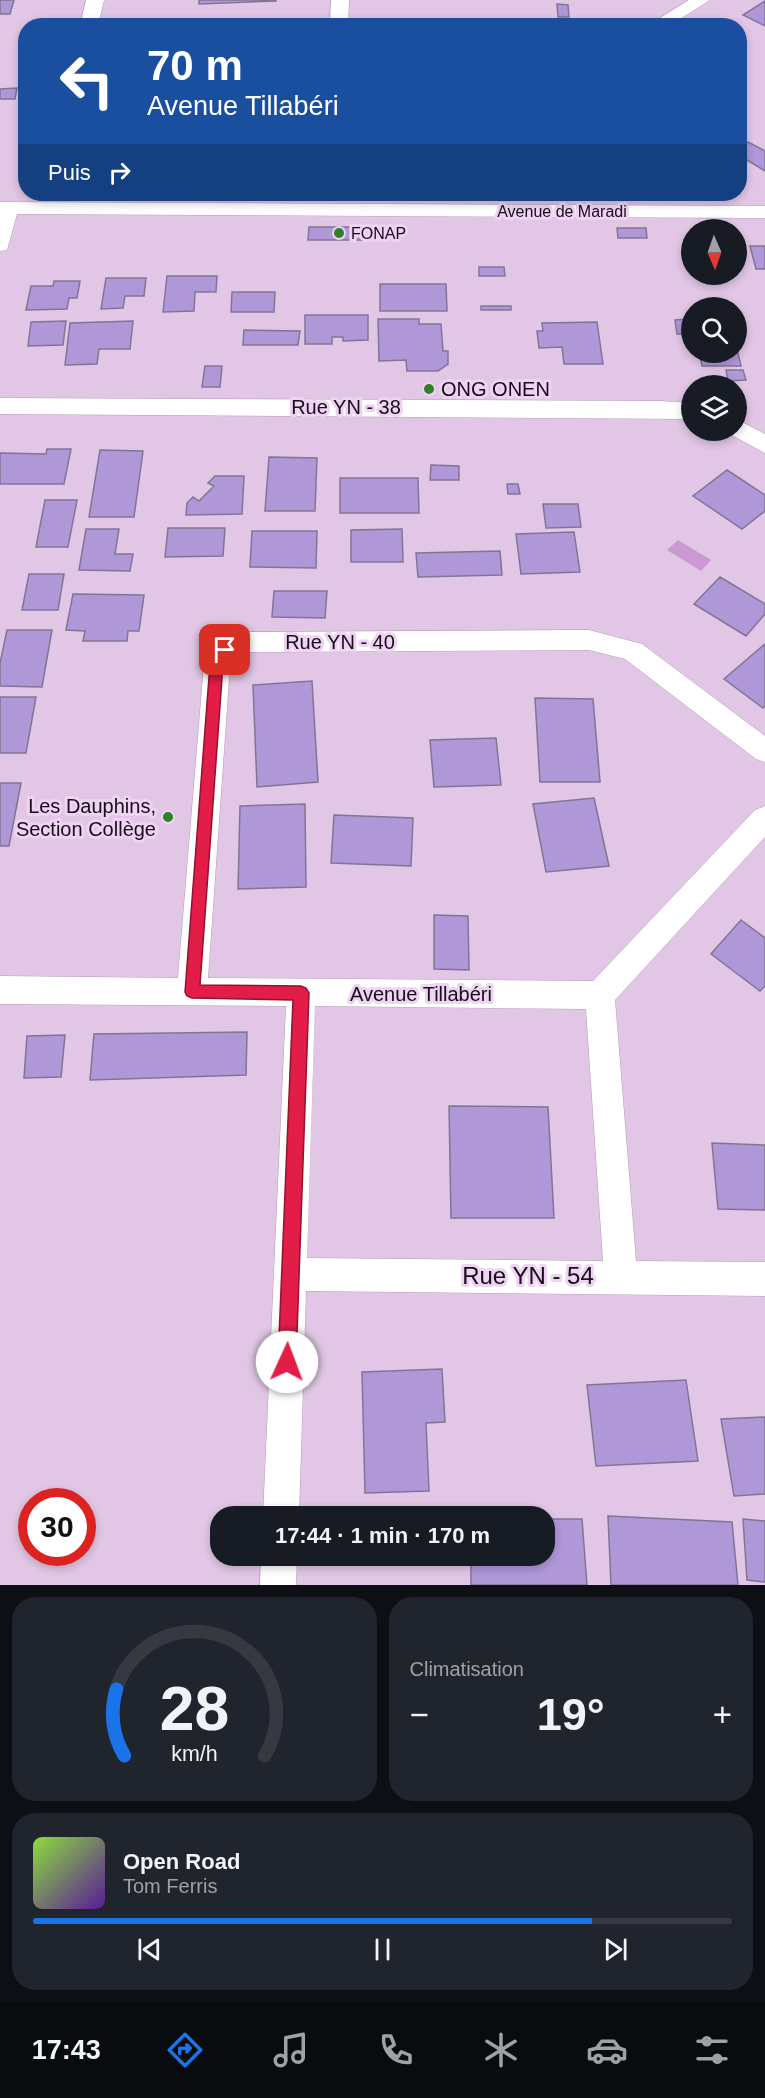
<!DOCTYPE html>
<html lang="fr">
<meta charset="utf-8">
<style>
:root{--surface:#171b24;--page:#20242c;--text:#f1f3f6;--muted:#9ea1a6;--line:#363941;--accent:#1a73e8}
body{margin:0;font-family:Arial,sans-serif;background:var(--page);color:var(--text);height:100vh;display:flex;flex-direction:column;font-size:22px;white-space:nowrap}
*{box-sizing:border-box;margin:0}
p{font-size:20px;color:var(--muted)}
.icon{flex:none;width:33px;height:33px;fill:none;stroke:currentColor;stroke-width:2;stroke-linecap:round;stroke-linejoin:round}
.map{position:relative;height:1585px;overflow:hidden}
.details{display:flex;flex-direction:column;gap:12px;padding:12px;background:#0d0f14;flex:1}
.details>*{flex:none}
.banner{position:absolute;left:18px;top:18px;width:729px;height:183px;border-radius:24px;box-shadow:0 3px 9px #0003;background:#1a4fa0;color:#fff;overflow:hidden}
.needle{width:39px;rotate:178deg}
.tools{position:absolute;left:681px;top:219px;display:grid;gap:12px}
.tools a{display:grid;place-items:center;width:66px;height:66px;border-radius:50%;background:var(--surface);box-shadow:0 3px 9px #0003;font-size:30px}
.speed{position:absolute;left:18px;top:1488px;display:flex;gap:12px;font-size:30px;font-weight:700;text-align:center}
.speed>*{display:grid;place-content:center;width:78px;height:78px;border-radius:50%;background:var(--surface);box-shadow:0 3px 9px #0003;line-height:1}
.speed .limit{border:9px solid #d22;background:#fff;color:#111}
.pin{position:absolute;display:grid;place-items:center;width:51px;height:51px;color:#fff;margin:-26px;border-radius:12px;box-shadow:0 3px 9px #0006}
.me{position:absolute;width:66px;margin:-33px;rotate:2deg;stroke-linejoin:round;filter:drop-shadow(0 0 4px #0008)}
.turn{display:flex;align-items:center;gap:21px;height:126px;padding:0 30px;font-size:27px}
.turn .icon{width:78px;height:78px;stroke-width:2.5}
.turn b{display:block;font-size:42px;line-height:51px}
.then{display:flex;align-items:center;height:57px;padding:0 30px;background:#0003;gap:12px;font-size:22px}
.big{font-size:45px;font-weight:700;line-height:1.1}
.details .tile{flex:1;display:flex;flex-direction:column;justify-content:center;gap:9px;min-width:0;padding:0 21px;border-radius:24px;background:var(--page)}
.details .dial{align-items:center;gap:0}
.dial svg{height:156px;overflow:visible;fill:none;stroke:var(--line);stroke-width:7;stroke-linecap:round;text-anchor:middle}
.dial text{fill:var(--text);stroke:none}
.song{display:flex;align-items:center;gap:18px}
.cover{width:72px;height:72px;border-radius:9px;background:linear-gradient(135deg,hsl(90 70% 55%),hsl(270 70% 35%))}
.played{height:6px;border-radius:3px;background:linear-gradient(90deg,var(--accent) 80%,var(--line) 80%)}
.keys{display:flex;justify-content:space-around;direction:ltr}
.heat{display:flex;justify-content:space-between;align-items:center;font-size:33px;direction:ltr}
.details .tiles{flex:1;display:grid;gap:12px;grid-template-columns:1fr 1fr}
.tile:last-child{grid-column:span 2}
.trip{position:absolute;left:210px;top:1506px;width:345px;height:60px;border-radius:24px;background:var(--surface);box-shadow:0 3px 9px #0003;font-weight:700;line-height:60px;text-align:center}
.dock{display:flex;height:96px;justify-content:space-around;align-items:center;background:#090b0e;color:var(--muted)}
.dock .icon{width:42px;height:42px}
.dock .on{color:var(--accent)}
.dock b{font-size:27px;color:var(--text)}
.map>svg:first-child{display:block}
.water{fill:#ca99d1}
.building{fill:#b097d8;stroke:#817596;stroke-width:1.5}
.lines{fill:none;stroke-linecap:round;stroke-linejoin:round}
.street-casing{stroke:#b59bb9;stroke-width:1}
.street{fill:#fff;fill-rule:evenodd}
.route{fill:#e11d48;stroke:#92132f;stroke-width:1.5}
.poi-dot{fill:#307f29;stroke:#eed3f2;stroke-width:2}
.labels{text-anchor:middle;stroke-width:6;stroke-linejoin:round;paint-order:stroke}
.far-street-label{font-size:16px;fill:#170e19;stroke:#eed3f2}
.far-poi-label{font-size:16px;fill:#170e19;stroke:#eed3f2;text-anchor:start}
.poi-label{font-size:20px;fill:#170e19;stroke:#eed3f2;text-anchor:start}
.street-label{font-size:20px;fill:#170e19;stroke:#eed3f2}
.near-street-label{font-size:24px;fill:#170e19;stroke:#eed3f2}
</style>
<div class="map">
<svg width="765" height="1585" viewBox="0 0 765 1585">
<rect width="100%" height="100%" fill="#e1c6e5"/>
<!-- water -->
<path class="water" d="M678 540 711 560 701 571 667 550Z"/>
<!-- building -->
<path class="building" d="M0 0H14L10 14H0Z
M199 0H276V1L199 4Z
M765 1V26L743 15Z
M557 4 568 5 569 17H558Z
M17 88 15 99H0V89Z
M748 142 765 151V171L747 160 740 165V147Z
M309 227H365V240H308Z
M617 228H646L647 238H618Z
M750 246H765V269H756Z
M479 267H504L505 276H479Z
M167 276H217L216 292H195L194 311 163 312Z
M106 278H146L144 296H125L123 308 101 309Z
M54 281H80L77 298H69L67 309 26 310 31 286H53Z
M380 284H446L447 311H380Z
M232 292H275L274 312H231Z
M481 306H511V310H481Z
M305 315H368V340L343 341V337H332V344H305Z
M378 319H419V324H441L443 351H448V364L438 371H407L406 360 379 361Z
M688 319 691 334H677L675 320Z
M66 321 63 345 28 346 31 322Z
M133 321 130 349H99L97 364 65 365 70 323Z
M597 322 603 364H564L562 347 539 348 537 331H543L542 323Z
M244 330 300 331 298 345H243Z
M736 345 741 366H702L699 352H736Z
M205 366H222L220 387H202Z
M726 370H743L746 380 728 381Z
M47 449H71L64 484H0V453L46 454Z
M100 450 143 451 134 517H89Z
M269 457 317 458 315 511H265Z
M431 465 459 466V480H430Z
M727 470 765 495V511L742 529 693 496Z
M215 476H244L242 514 186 515 187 503 193 497 199 501 214 486 208 483Z
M340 478H418L419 513H340Z
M507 484H518L520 494H508Z
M45 500H77L68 547H36Z
M543 504H578L581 527 546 528Z
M168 528H225L223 556 165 557Z
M86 529H119L115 554H133L130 571 79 570Z
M402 529 403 562H351V530Z
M252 531H317L316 568 250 567Z
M574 532 580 572 521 574 516 534Z
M500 551 502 575 418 577 416 553Z
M29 574H64L58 610H22Z
M720 577 765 604V614L746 636 694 604Z
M274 591H327L325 618 272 617Z
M73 594 144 595 139 631H128L127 641H83L85 631 66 630Z
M7 630H52L42 687 0 686V663Z
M765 644V706L763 708 724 679Z
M312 681 318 782 257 787 253 685Z
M0 697H36L26 753H0Z
M535 698 593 699 600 782H540Z
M496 738 501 785 434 787 430 740Z
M0 783H21L9 846H0Z
M594 798 609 866 546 872 533 804Z
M305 804 306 887 238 889 240 806Z
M334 815 413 818 411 866 331 863Z
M434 915 468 916 469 970 434 969Z
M741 920 765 938V986L760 991 711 954Z
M247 1032 246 1075 90 1080 94 1034Z
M65 1035 61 1077 24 1078 27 1036Z
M449 1106 548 1107 554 1218H451Z
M712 1143 765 1145V1210L718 1209Z
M442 1369 445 1422 426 1423 429 1491 365 1493 362 1372Z
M686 1380 698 1461 596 1466 587 1385Z
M765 1417V1494L734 1496 721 1419Z
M449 1511V1516H397V1512Z
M608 1516 732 1522 738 1585H611Z
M544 1519H582L587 1585H471V1556H544Z
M743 1519 765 1521V1582L747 1580Z
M397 1556H450V1564H397Z"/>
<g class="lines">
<!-- street casing -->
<g class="street-casing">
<path id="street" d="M86 0H104L98 26H80Z
M331 0H349L348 26H330Z
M689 0H710L669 26H647Z
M0 202 765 206V218L17 214 7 250 0 251Z
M0 398 660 401 692 403V419L0 414Z
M736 419 765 434V453L728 433 727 430H736Z
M589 630 642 644 765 736V762L756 759 625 659 589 650 246 652 234 657 230 665 208 978 593 981 755 810 765 806V837L615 1000 636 1261 765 1262V1296L306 1291 299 1516H263L286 1006 0 1004V976L178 978 204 664 216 643 244 632ZM315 1006 586 1009 603 1261 307 1258Z
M261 1556H297L296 1585H260Z"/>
</g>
<!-- street -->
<use href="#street" class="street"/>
</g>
<!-- route -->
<path class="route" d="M225 645 232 650 223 664 200 985 301 986 306 988 309 993 296 1362 293 1369 287 1371 281 1369 278 1362 293 1000 192 998 187 996 185 992 210 664 221 646Z"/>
<!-- markers -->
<g class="poi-dot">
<circle cx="339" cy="233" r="6"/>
<circle cx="429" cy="389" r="6"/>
<circle cx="168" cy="817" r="6"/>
</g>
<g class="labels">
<!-- far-street labels -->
<g class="far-street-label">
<text x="562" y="217">Avenue de Maradi</text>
</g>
<!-- far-poi labels -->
<g class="far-poi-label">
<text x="351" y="239">FONAP</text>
</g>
<!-- poi labels -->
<g class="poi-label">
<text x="441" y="396">ONG ONEN</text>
<text x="156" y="813" text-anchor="end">Les Dauphins,<tspan x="156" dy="23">Section Collège</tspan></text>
</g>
<!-- street labels -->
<g class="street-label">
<text x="346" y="414">Rue YN - 38</text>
<text x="340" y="649">Rue YN - 40</text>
<text x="421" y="1001">Avenue Tillabéri</text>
</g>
<!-- near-street labels -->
<g class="near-street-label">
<text x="528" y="1284">Rue YN - 54</text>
</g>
</g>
</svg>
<div class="tools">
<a><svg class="needle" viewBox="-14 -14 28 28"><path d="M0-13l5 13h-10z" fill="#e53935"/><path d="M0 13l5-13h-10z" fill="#9ea1a6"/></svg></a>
<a><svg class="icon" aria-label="search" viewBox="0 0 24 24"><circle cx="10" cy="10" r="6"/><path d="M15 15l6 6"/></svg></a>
<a><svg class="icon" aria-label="layers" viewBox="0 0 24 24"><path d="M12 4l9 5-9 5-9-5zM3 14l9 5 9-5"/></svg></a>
</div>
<div class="speed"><div class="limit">30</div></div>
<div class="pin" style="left:225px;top:650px;background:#d93025"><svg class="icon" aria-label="arrive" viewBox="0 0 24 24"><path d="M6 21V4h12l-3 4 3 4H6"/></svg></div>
<svg class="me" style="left:287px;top:1362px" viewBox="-20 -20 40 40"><circle r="19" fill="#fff"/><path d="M0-13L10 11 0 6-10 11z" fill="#e11d48"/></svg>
<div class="trip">17:44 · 1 min · 170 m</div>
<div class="banner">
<div class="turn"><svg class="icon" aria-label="left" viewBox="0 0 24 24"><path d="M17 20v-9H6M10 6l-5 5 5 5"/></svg><div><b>70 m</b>Avenue Tillabéri</div></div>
<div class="then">Puis<svg class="icon" aria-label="right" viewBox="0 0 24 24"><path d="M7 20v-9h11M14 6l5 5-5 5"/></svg></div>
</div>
</div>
<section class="details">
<div class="tiles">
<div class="tile dial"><svg viewBox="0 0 100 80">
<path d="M14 69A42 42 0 1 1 86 69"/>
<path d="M14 69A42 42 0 0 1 10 35" stroke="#1a73e8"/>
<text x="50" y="56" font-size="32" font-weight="700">28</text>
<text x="50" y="72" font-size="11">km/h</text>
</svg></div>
<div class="tile"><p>Climatisation</p>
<div class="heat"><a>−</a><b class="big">19°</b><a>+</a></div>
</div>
<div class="tile">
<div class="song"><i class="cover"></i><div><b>Open Road</b><p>Tom Ferris</p></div></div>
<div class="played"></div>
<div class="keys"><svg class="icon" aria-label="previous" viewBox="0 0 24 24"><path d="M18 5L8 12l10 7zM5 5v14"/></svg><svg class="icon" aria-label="pause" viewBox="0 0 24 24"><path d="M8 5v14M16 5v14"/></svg><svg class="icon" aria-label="next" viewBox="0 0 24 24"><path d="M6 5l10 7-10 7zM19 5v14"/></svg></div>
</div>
</div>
</section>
<nav class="dock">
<b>17:43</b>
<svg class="icon on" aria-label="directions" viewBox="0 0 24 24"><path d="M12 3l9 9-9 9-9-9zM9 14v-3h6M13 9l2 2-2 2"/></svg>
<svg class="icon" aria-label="music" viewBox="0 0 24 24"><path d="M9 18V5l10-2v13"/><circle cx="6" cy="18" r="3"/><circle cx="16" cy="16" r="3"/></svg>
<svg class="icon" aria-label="phone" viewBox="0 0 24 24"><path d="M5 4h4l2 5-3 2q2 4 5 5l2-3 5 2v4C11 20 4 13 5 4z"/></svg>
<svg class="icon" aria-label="climate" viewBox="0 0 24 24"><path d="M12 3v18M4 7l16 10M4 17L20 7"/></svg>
<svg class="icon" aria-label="car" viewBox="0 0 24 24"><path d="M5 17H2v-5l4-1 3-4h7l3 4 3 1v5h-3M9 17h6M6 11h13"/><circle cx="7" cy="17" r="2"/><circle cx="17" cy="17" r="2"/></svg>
<svg class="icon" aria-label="filters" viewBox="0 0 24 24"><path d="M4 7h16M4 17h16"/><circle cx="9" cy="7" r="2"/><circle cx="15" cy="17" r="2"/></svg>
</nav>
